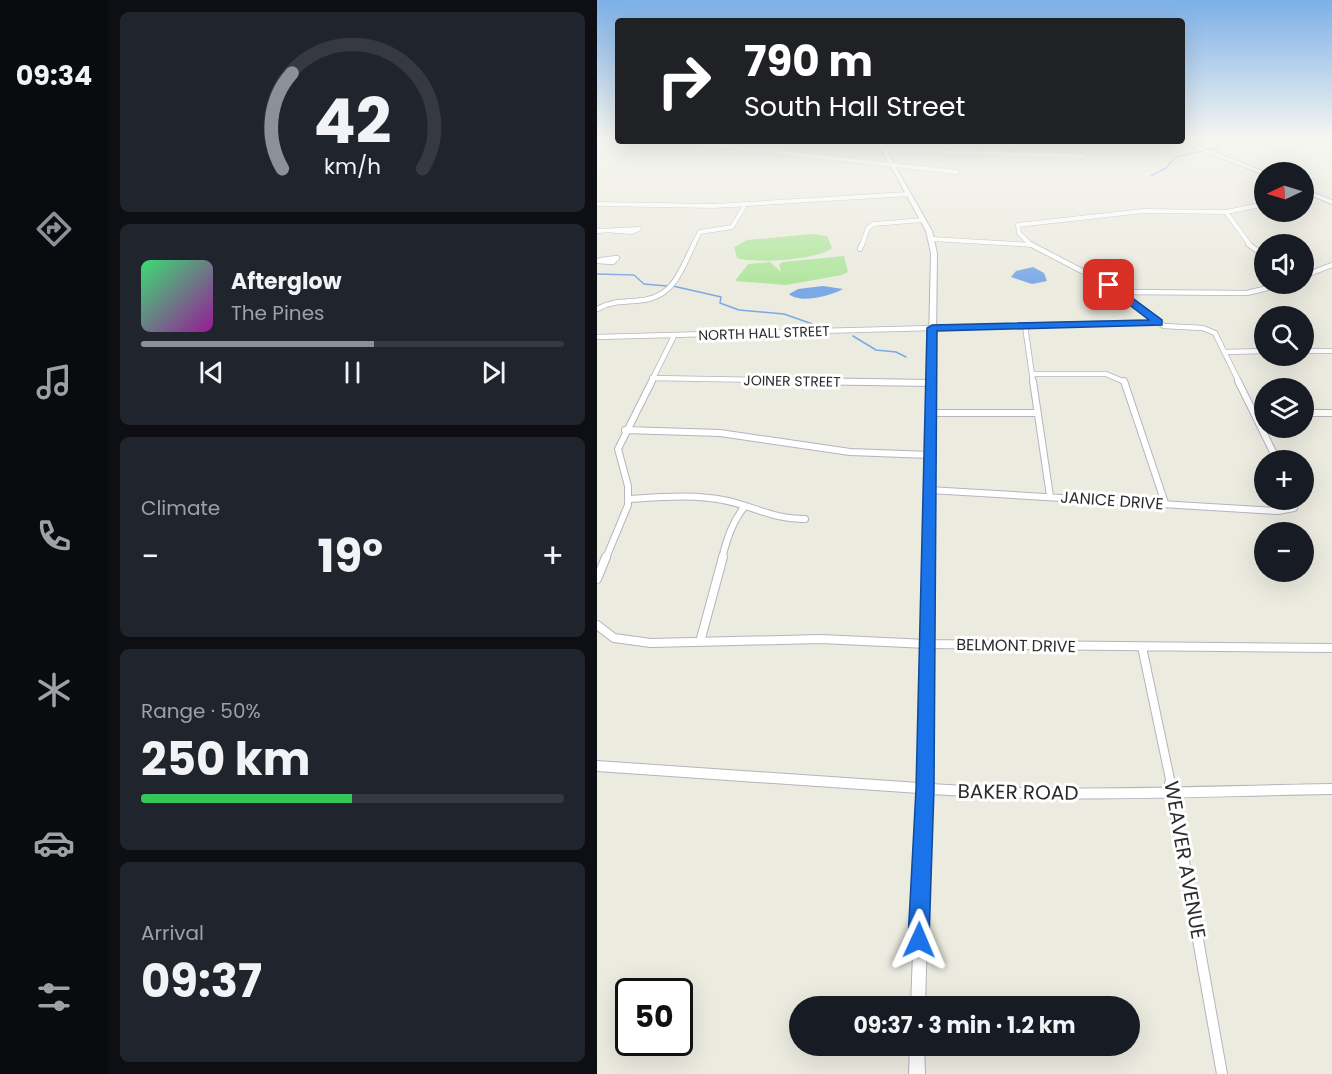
<!DOCTYPE html>
<meta charset="utf-8">
<style>
:root{--surface:#171b24;--page:#20242c;--text:#f1f3f6;--muted:#9ea1a6;--line:#363941;--accent:#8c9099}
body{margin:0;font-family:Poppins,sans-serif;background:var(--page);color:var(--text);height:100vh;display:flex;flex-direction:column;font-size:22px;white-space:nowrap}
*{box-sizing:border-box;margin:0}
p{font-size:20px;color:var(--muted)}
.icon{flex:none;width:33px;height:33px;fill:none;stroke:currentColor;stroke-width:2;stroke-linecap:round;stroke-linejoin:round}
.map{position:relative;flex:1;overflow:hidden}
.sheet{display:flex;flex-direction:column;gap:12px;padding:12px;background:#0d0f14;width:489px}
.sheet>*{flex:none}
.hud{position:absolute;left:18px;top:18px;width:570px;height:126px;border-radius:6px;box-shadow:0 6px 24px #0002;background:#202124;color:#fff;overflow:hidden}
.needle{width:39px;rotate:266deg}
.buttons{position:absolute;left:657px;top:162px;display:grid;gap:12px}
.buttons a{display:grid;place-items:center;width:60px;height:60px;border-radius:50%;background:var(--surface);box-shadow:0 6px 24px #0002;font-size:30px}
.speed{position:absolute;left:18px;top:978px;display:flex;gap:12px;font-size:30px;font-weight:700;text-align:center}
.speed>*{display:grid;place-content:center;width:78px;height:78px;border-radius:50%;background:var(--surface);box-shadow:0 6px 24px #0002;line-height:1}
.speed .limit{border:3px solid #111;border-radius:9px;background:#fff;color:#111}
.pin{position:absolute;display:grid;place-items:center;width:51px;height:51px;color:#fff;margin:-26px;border-radius:12px;box-shadow:0 3px 9px #0006}
.me{position:absolute;width:66px;margin:-33px;rotate:1deg;stroke-linejoin:round;filter:drop-shadow(0 0 4px #0008)}
.turn{display:flex;align-items:center;gap:21px;height:126px;padding:0 30px;font-size:27px}
.turn .icon{width:78px;height:78px;stroke-width:2.5}
.turn b{display:block;font-size:42px;line-height:51px}
.big{font-size:45px;font-weight:700;line-height:1.1}
.sheet .card{flex:1;display:flex;flex-direction:column;justify-content:center;gap:9px;min-width:0;padding:0 21px;border-radius:9px;background:var(--page)}
.sheet .dial{align-items:center;gap:0}
.dial svg{height:156px;overflow:visible;fill:none;stroke:var(--line);stroke-width:7;stroke-linecap:round;text-anchor:middle}
.dial text{fill:var(--text);stroke:none}
.song{display:flex;align-items:center;gap:18px}
.cover{width:72px;height:72px;border-radius:9px;background:linear-gradient(135deg,hsl(140 70% 55%),hsl(300 70% 35%))}
.played{height:6px;border-radius:3px;background:linear-gradient(90deg,var(--accent) 55%,var(--line) 55%)}
.keys{display:flex;justify-content:space-around;direction:ltr}
.heat{display:flex;justify-content:space-between;align-items:center;font-size:33px;direction:ltr}
.charge{height:9px;border-radius:4px;background:linear-gradient(90deg,#34c759 50%,var(--line) 0)}
.trip{position:absolute;left:192px;top:996px;width:351px;height:60px;border-radius:30px;background:var(--surface);box-shadow:0 6px 24px #0002;font-weight:700;line-height:60px;text-align:center}
main{display:flex;flex:1;min-height:0}
.tab-bar{display:flex;flex-direction:column;width:108px;justify-content:space-around;align-items:center;background:#090b0e;color:var(--muted)}
.tab-bar .icon{width:42px;height:42px}
.tab-bar .selected{color:var(--accent)}
.tab-bar b{font-size:27px;color:var(--text)}
.map>svg:first-child{display:block}
.pitch{fill:#b0e59d}
.water{fill:#7ba9e6}
.lines{fill:none;stroke-linecap:round;stroke-linejoin:round}
.stream{stroke:#7ba9e6;stroke-width:1.5}
.street-far4-casing{stroke:#b5b3be;stroke-width:5}
.street-far3-casing{stroke:#b5b3be;stroke-width:6}
.street-far2-casing{stroke:#b5b3be;stroke-width:8}
.street-far1-casing{stroke:#b5b3be;stroke-width:10}
.street-casing{stroke:#b5b3be;stroke-width:12}
.secondary-casing{stroke:#b5b3be;stroke-width:2}
.street-far4{stroke:#fff;stroke-width:4}
.street-far3{stroke:#fff;stroke-width:4.5}
.street-far2{stroke:#fff;stroke-width:6}
.street-far1{stroke:#fff;stroke-width:8}
.street{stroke:#fff;stroke-width:10}
.secondary{fill:#fff;fill-rule:evenodd}
.route{fill:#1a73e8;stroke:#114b97;stroke-width:1.5}
.labels{text-anchor:middle;stroke-width:6;stroke-linejoin:round;paint-order:stroke}
.far-street-label{font-size:14px;fill:#2c2c2c;stroke:#fff}
.street-label{font-size:16px;fill:#2c2c2c;stroke:#fff}
.near-street-label{font-size:20px;fill:#2c2c2c;stroke:#fff}
</style>
<main>
<nav class="tab-bar">
<b>09:34</b>
<svg class="icon selected" aria-label="directions" viewBox="0 0 24 24"><path d="M12 3l9 9-9 9-9-9zM9 14v-3h6M13 9l2 2-2 2"/></svg>
<svg class="icon" aria-label="music" viewBox="0 0 24 24"><path d="M9 18V5l10-2v13"/><circle cx="6" cy="18" r="3"/><circle cx="16" cy="16" r="3"/></svg>
<svg class="icon" aria-label="phone" viewBox="0 0 24 24"><path d="M5 4h4l2 5-3 2q2 4 5 5l2-3 5 2v4C11 20 4 13 5 4z"/></svg>
<svg class="icon" aria-label="climate" viewBox="0 0 24 24"><path d="M12 3v18M4 7l16 10M4 17L20 7"/></svg>
<svg class="icon" aria-label="car" viewBox="0 0 24 24"><path d="M5 17H2v-5l4-1 3-4h7l3 4 3 1v5h-3M9 17h6M6 11h13"/><circle cx="7" cy="17" r="2"/><circle cx="17" cy="17" r="2"/></svg>
<svg class="icon" aria-label="filters" viewBox="0 0 24 24"><path d="M4 7h16M4 17h16"/><circle cx="9" cy="7" r="2"/><circle cx="15" cy="17" r="2"/></svg>
</nav>
<section class="sheet">
<div class="card dial"><svg viewBox="0 0 100 80">
<path d="M14 69A42 42 0 1 1 86 69"/>
<path d="M14 69A42 42 0 0 1 19 20" stroke="#8c9099"/>
<text x="50" y="56" font-size="32" font-weight="700">42</text>
<text x="50" y="72" font-size="11">km/h</text>
</svg></div>
<div class="card">
<div class="song"><i class="cover"></i><div><b>Afterglow</b><p>The Pines</p></div></div>
<div class="played"></div>
<div class="keys"><svg class="icon" aria-label="previous" viewBox="0 0 24 24"><path d="M18 5L8 12l10 7zM5 5v14"/></svg><svg class="icon" aria-label="pause" viewBox="0 0 24 24"><path d="M8 5v14M16 5v14"/></svg><svg class="icon" aria-label="next" viewBox="0 0 24 24"><path d="M6 5l10 7-10 7zM19 5v14"/></svg></div>
</div>
<div class="card"><p>Climate</p>
<div class="heat"><a>−</a><b class="big">19°</b><a>+</a></div>
</div>
<div class="card"><p>Range · 50%</p><b class="big">250 km</b><div class="charge"></div></div>
<div class="card"><p>Arrival</p><b class="big">09:37</b></div>
</section>
<div class="map">
<svg width="735" height="1074" viewBox="0 0 735 1074">
<rect width="100%" height="100%" fill="#ecebe0"/>
<!-- pitch -->
<path class="pitch" d="M216 234 230 236 235 248C221 260 157 264 140 258L137 247 150 240Z
M247 256 251 272 245 275 189 285 138 281 151 264 173 262 184 272 182 264 186 262Z"/>
<!-- water -->
<path class="water" d="M436 267 447 273 450 281 435 284 414 277 419 271Z
M226 286 246 289C234 296 203 304 192 294L201 289Z"/>
<g class="lines">
<!-- stream -->
<path class="stream" d="M611 149H620L625 142
M554 176 569 168 579 157 606 151
M0 274 37 275 47 284 70 286
M76 286 124 297 123 303 142 310 187 314 224 327
M256 336 279 350 299 352 309 357"/>
<!-- street-far4 casing -->
<g class="street-far4-casing">
<path id="street-far4" d="M78 141 360 172
M585 141 735 138
M288 150 487 156
M0 204 117 206 311 194
M629 212 653 245
M0 231 42 229 35 232 17 231
M335 239 436 245
M432 243 422 233 421 225 546 211 629 212 668 204
M96 245 103 232 135 227 147 207
M265 245 271 228 277 224 326 220"/>
</g>
<!-- street-far3 casing -->
<g class="street-far3-casing">
<path id="street-far3" d="M433 244 512 285 567 326 606 328 618 333 642 382
M651 244 668 256
M263 249 265 244
M0 261 16 262 20 258 4 260
M706 276 735 265
M526 292 650 293 687 284
M0 309C12 302 24 302 37 301 76 300 82 274 97 244
M428 326 436 382
M0 337 562 322
M706 351H735
M627 352 668 351
M436 374H509L528 382
M55 378 287 382
M54 382 77 336"/>
</g>
<!-- street-far2 casing -->
<g class="street-far2-casing">
<path id="street-far2" d="M203 381 334 383
M436 381 453 496
M527 381 568 503
M641 381 680 460
M334 413H441
M657 413H668
M706 413H735
M28 430 123 433 253 452 333 455
M332 490 681 511 697 508 698 500
M32 499C65 497 98 494 131 501 157 507 180 520 208 519
M9 558 31 505V486L21 449 55 381
M125 558C130 539 135 522 148 506"/>
</g>
<!-- street-far1 casing -->
<g class="street-far1-casing">
<path id="street-far1" d="M0 579 9 557
M0 625 17 638 54 643 224 639 330 644 735 648
M103 642 126 557
M545 647 574 784"/>
</g>
<!-- street casing -->
<g class="street-casing">
<path id="street" d="M573 783 625 1074"/>
</g>
<!-- secondary casing -->
<g class="secondary-casing">
<path id="secondary" d="M585 140 668 172V175L583 142Z
M280 141H284L335 231 340 253 334 784C467 793 602 786 735 784V794C602 796 467 803 334 794L328 1006H314L322 793 0 771V761L322 783 334 253 329 231Z
M706 189 735 200V204L706 192Z
M313 1046H327L328 1074H312Z"/>
</g>
<!-- street-far4 -->
<use href="#street-far4" class="street-far4"/>
<!-- street-far3 -->
<use href="#street-far3" class="street-far3"/>
<!-- street-far2 -->
<use href="#street-far2" class="street-far2"/>
<!-- street-far1 -->
<use href="#street-far1" class="street-far1"/>
<!-- street -->
<use href="#street" class="street"/>
<!-- secondary -->
<use href="#secondary" class="secondary"/>
</g>
<!-- sky -->
<linearGradient id="sky" x2="0" y2="1"><stop stop-color="#7cb0e7"/><stop offset="0.48" stop-color="#f6f6f1"/><stop offset="1" stop-color="#f6f6f1" stop-opacity="0"/></linearGradient>
<rect width="735" height="288" fill="url(#sky)"/>
<!-- route -->
<path class="route" d="M509 283H515L565 320V325L340 331 337 789 332 940 329 947 322 950 314 947 311 940 319 789 330 328 335 325 552 320 509 287Z"/>
<g class="labels">
<!-- far-street labels -->
<g class="far-street-label">
<text transform="translate(167 333) rotate(-2)" y="5">NORTH HALL STREET</text>
<text transform="translate(195 381) rotate(1)" y="5">JOINER STREET</text>
</g>
<!-- street labels -->
<g class="street-label">
<text transform="translate(515 500) rotate(4)" y="6">JANICE DRIVE</text>
<text transform="translate(419 645) rotate(1)" y="6">BELMONT DRIVE</text>
</g>
<!-- near-street labels -->
<g class="near-street-label">
<text transform="translate(421 792) rotate(1)" y="7">BAKER ROAD</text>
<text transform="translate(588 860) rotate(80)" y="7">WEAVER AVENUE</text>
</g>
</g>
</svg>
<div class="buttons">
<a><svg class="needle" viewBox="-14 -14 28 28"><path d="M0-13l5 13h-10z" fill="#e53935"/><path d="M0 13l5-13h-10z" fill="#9ea1a6"/></svg></a>
<a><svg class="icon" aria-label="sound" viewBox="0 0 24 24"><path d="M4 9h4l5-4v14l-5-4H4zM17 9q2 3 0 6"/></svg></a>
<a><svg class="icon" aria-label="search" viewBox="0 0 24 24"><circle cx="10" cy="10" r="6"/><path d="M15 15l6 6"/></svg></a>
<a><svg class="icon" aria-label="layers" viewBox="0 0 24 24"><path d="M12 4l9 5-9 5-9-5zM3 14l9 5 9-5"/></svg></a>
<a>+</a>
<a>−</a>
</div>
<div class="speed"><div class="limit">50</div></div>
<div class="pin" style="left:512px;top:285px;background:#d93025"><svg class="icon" aria-label="arrive" viewBox="0 0 24 24"><path d="M6 21V4h12l-3 4 3 4H6"/></svg></div>
<svg class="me" style="left:322px;top:940px" viewBox="-20 -20 40 40"><path d="M0-17L14 15 0 8-14 15z" fill="#1a73e8" stroke="#fff" stroke-width="4"/></svg>
<div class="trip">09:37 · 3 min · 1.2 km</div>
<div class="hud">
<div class="turn"><svg class="icon" aria-label="right" viewBox="0 0 24 24"><path d="M7 20v-9h11M14 6l5 5-5 5"/></svg><div><b>790 m</b>South Hall Street</div></div>
</div>
</div>
</main>
